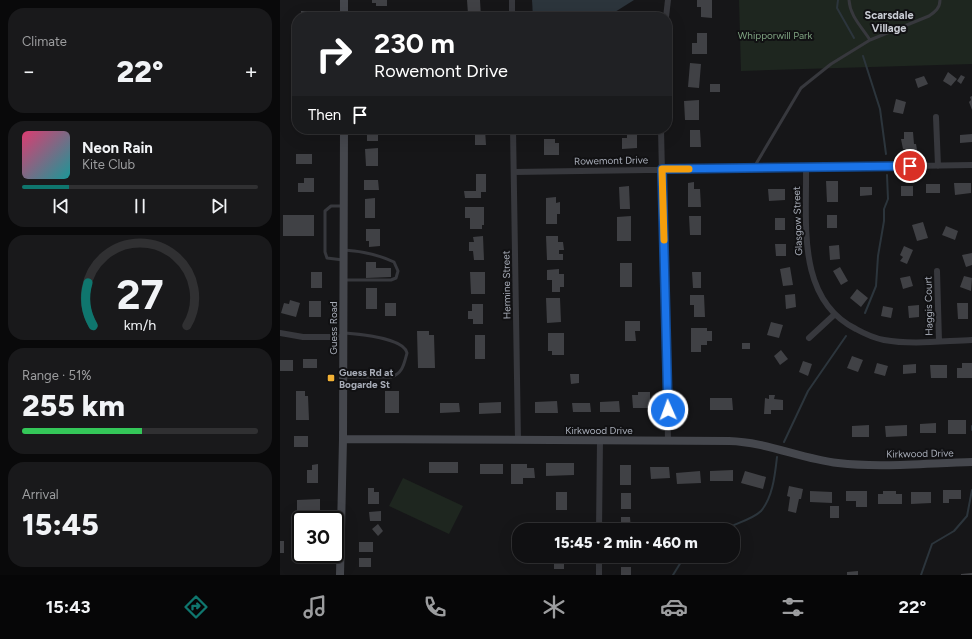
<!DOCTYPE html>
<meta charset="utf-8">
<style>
:root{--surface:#101012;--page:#19191b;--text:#f1f3f6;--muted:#9c9d9f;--line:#303032;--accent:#0f766e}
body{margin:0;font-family:Figtree,sans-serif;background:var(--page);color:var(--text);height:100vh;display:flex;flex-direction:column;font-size:15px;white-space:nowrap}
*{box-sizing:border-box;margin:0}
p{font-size:13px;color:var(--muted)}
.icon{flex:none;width:22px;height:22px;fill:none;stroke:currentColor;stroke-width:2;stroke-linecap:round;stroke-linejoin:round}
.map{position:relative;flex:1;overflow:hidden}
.details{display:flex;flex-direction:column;gap:8px;padding:8px;background:#09090a;width:280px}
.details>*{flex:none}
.top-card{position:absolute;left:12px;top:12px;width:380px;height:122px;border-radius:16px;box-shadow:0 4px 16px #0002,0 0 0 1px var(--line);background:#202124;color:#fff;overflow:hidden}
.speed{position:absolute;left:12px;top:511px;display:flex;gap:8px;font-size:20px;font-weight:700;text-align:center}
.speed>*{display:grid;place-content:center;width:52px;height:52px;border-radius:50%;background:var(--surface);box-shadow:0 4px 16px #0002,0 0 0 1px var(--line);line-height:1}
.speed .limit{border:2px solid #111;border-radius:6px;background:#fff;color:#111}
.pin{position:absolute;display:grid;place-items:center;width:34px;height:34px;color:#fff;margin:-17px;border:2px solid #fff;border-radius:50%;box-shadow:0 1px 4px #0007}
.me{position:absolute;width:44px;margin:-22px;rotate:358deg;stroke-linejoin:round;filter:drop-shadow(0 0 3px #0008)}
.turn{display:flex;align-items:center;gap:14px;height:84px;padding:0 16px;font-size:18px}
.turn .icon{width:52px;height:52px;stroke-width:2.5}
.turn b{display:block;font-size:28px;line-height:34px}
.then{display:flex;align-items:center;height:38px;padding:0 16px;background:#0003;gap:8px;font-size:15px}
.big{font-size:30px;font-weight:800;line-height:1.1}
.details .card{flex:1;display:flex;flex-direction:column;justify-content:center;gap:6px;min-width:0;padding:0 14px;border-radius:16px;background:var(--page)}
.details .dial{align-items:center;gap:0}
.dial svg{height:104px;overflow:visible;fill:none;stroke:var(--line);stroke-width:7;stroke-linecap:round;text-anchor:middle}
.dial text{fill:var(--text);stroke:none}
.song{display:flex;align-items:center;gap:12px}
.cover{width:48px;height:48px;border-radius:6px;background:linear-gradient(135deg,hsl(340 70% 55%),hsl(180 70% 35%))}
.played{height:4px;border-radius:2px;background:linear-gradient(90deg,var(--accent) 20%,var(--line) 20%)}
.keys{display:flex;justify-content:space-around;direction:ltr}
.heat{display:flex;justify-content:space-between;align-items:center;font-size:22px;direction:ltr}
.charge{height:6px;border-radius:3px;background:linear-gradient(90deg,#34c759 51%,var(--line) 0)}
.trip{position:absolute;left:232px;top:523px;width:228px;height:40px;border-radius:16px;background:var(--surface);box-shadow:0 4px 16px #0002,0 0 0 1px var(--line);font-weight:800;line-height:40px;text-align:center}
.menu{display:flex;height:64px;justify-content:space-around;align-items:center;background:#060607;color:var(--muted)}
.menu .icon{width:28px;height:28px}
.menu .selected{color:var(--accent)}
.menu b{font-size:18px;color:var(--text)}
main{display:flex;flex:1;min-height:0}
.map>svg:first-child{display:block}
.green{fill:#1e261f}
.water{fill:#2c353c}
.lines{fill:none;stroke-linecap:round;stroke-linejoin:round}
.stream{stroke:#2c353c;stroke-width:2}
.building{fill:#404145}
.lane{stroke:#37383d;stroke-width:3}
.street{stroke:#37383d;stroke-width:6}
.secondary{stroke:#45474d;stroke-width:8}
.route-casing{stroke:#114b97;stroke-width:10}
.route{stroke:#1a73e8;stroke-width:7}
.slow{stroke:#f59e0b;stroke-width:7}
.poi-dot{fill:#f2b134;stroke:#111113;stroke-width:1.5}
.labels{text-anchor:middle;stroke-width:4;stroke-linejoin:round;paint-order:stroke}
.park-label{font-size:10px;fill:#7fa381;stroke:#111113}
.street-label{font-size:10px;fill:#a8adb8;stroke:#111113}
.poi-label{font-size:10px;font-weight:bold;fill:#a8adb8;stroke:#111113;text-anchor:start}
.neighbourhood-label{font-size:11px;font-weight:bold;fill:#c9ccd4;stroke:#111113}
</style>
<main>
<section class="details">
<div class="card"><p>Climate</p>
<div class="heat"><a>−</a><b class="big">22°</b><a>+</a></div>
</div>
<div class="card">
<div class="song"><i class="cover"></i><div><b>Neon Rain</b><p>Kite Club</p></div></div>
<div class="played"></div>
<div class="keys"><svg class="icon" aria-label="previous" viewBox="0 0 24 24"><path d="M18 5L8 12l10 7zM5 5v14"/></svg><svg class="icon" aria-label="pause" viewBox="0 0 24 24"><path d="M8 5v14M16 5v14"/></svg><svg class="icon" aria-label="next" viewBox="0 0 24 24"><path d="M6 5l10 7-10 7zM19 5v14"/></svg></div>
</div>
<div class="card dial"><svg viewBox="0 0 100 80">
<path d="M14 69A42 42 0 1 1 86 69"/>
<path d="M14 69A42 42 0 0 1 10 36" stroke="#0f766e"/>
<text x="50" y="56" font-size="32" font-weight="700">27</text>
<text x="50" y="72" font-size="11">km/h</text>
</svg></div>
<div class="card"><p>Range · 51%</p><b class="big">255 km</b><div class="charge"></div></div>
<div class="card"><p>Arrival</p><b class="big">15:45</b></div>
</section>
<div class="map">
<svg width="692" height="575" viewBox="0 0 692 575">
<rect width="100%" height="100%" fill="#161618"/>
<!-- green -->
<path class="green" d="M459 0H692V64L461 71Z
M123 478 183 506 169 534 109 506Z"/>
<!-- water -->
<path class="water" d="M252 0H354L327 17H253Z"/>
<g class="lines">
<!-- stream -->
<path class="stream" d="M558 0 557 8 574 38
M583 56 600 109 606 154
M585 313 596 286 598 256 604 221V209L608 199 607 175
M692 426V430
M504 442 528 391 566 336
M445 530 447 528C457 523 473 519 481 511 493 497 495 474 497 457
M393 575 401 562 414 556
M641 575 652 544 674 531 687 516 692 490"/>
</g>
<!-- building -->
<path class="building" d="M92 0H107V6H96V3H92Z
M187 0H200L201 17H191V14H188Z
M417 0H432V18L421 17V7H417Z
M21 11H31V17H21Z
M94 14H115V17H94Z
M417 33H427V54H412V43H417Z
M14 46H17V55H14Z
M410 63 421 64 419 88 408 87Z
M668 72 677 79 671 86 663 81Z
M681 75 685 77 681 84 677 81Z
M644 76 648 84 638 88 635 79Z
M430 84H440V92H430Z
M692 96V110L689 102 691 100 690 97Z
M616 99 626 102 623 114 613 112Z
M419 100V120H405L404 101Z
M87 129H98V141H87Z
M195 129H205L206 145H195Z
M410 130H420L421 147H410Z
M347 132H357V148L342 149V138H347Z
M624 132H633L634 144H636L637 150 623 149 621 139H624Z
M692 134V142L680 143V135Z
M264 139H275V143H279V155H264Z
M98 148V166H86L85 149Z
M16 154H32V164H16Z
M196 174H206V192H201V198H185L184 191H196Z
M24 178H34V192H18V183H24Z
M84 180H98L99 190H84Z
M546 181H558V202H547Z
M414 182V189H420L421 207H408V183Z
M674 183H691V193L675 195Z
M646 184H660V193H646Z
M349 186 350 209H340L339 187Z
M621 186H633V196H621Z
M580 187H592V195L580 196Z
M488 189H505V200L489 201Z
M276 197V203L280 202V214H277V224H266V198Z
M95 198V218H85V199Z
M185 207H204V225H202V229H190V218H185Z
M3 215H34V236H3Z
M547 215H557V228H547Z
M351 216V241H337V217Z
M409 216H421V235H410Z
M495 218H505V230H495Z
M643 222 648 238 637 241 632 225Z
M666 226 678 231 675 240 662 235Z
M86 229H100V246L89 247V241H86Z
M203 236 204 260H194L193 251H189V242H194L193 237Z
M266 236H278V242H283L284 250H279V254H283V260H267Z
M495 244H506V256H496Z
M559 245 560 259 550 260 549 246Z
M624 246 633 250 627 264 620 261 623 257 620 255Z
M692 253V265L686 267 682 255Z
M86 262H96V268H111V277L86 278Z
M340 263H352V287H340Z
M510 267 513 285 503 286 500 269Z
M560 267 568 281 561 285 553 271Z
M279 269V274H284V287H280V292H272V280H267V270Z
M31 272H42V288H31Z
M190 272H205V294H191Z
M412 272H421V288H413Z
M630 276 633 286 623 289 620 278Z
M684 276 692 278 691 291 680 287Z
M86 288H97V309H86Z
M577 289 588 298 581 307 570 298Z
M515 294 516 307 506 309 505 295Z
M410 295H424L425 317H414V305H410Z
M266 298H280L281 322 267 323Z
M10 300 20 303 16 317 1 313 4 303 9 304Z
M29 301H41V317H29Z
M105 303H116V316H105Z
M677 303H688V319H678Z
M192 304H203V324H193V319H188V311H192Z
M639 305V317L629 318 628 306Z
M603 306 613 308 611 318 601 316Z
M345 321H360V331H355L356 341H345Z
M491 322 503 325 499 338 487 335Z
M411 328H427V331H432V341H427V345H421V352H411Z
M137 331H149V335H154L155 368H138Z
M268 333H284V355H272V351H268Z
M195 335H205V359H195Z
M462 343H470V349H462Z
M501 350 508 359 500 365 494 356Z
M572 356 583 360 578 372 567 368Z
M23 359H37V368H23Z
M0 360H13V371H0Z
M523 361 532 364 528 376 519 372Z
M597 363 608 366 605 376 594 373Z
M682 363H692V378H677V368H682Z
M636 364V373L623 374V365Z
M650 365H667V378H651Z
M290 374H299V383L291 384Z
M16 391H25V396H28L29 420H16Z
M105 391H119V413H105Z
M358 392H370V408H353L352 395H358Z
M489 395H495L494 399 503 400V410H491V414H484L485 398 489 399Z
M430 398H452L453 410H430Z
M277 401 278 413H255V402Z
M339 401 340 412H320V402Z
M221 402V413L199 414V403Z
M160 403H179L180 412 160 413Z
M292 403H310L311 412H293Z
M668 420H686V434H668Z
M656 423V433H640V424Z
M589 425V437H572V426Z
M627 425V436L606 437 605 426Z
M14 436H28V447H14Z
M149 462H178V473H149Z
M266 463H294V475L266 476Z
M38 464V483H27V470H32V465Z
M200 464H223V474H200Z
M231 464H247V468H254L255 478H243V484H231Z
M340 465H351V485H340Z
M370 467H389L390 478 371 479Z
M453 470V481H430V471Z
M420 471 421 483 397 484 396 473Z
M465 471 486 477 483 489 461 483Z
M509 486 523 489 521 499H519L516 513 508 511 510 497 507 496Z
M88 488H94V492H99V504H88Z
M663 490H681V499H669V503H663Z
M530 491 552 492V503L530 502Z
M566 491H587V507H576V501H566Z
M603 491H616V494H622V504H598V494H603Z
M276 492H287V510H276Z
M631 492H651V503L631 504Z
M341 493H351V509H341Z
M40 499V510L17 511V500Z
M550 506H559V518H550Z
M101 511V521H90L89 512Z
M341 517H350L351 530H341Z
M98 524 103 531 98 536 92 529Z
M276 525H287V530H276Z
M0 541H4V553H0Z
M79 542H93V552H79Z
M24 554H42V560H25Z
M274 556H284V569H274Z
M79 558H91V567H79Z
M341 567H351V575H341Z
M578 571V575H567V572Z
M692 573V575H681V574Z"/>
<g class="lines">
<!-- lane -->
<path class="lane" d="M569 0C570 16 581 26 590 40
M473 169 521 88 551 64 590 40 649 16C655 12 660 8 660 0
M64 250C81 251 99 255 114 262L118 271 116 278 111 280H65
M63 260 47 258 45 252V211L51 206H63
M64 377H111C123 373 124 364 127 353 124 338 78 334 65 333
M36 520V515L60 514"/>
<!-- street -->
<path class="street" d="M232 0V17
M386 17 388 0
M656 117 658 166
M233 129 238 440
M381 129 388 440
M526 168C527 223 516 299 576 329 585 334 594 338 604 340 632 345 663 341 692 340
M234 172 692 165
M657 271 659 341
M0 333 23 337H63
M529 338 555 314
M319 530 320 440
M319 575V556"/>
<!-- secondary -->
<path class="secondary" d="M64 17V0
M63 439 449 441C487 442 521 459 558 463 600 468 649 463 692 462
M60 575 63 439 64 129"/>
</g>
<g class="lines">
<!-- route casing -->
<g class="route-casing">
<path id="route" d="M388 410 382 169 630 166"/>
</g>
<!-- route -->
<use href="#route" class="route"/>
<!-- slow -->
<path class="slow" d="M384 240 382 169H409"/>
</g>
<!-- markers -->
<rect class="poi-dot" x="47" y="374" width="8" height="8" rx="2"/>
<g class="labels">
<!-- park labels -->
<g class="park-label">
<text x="495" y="39">Whipporwill Park</text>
</g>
<!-- street labels -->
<g class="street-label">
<text transform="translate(331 160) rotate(-1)" y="4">Rowemont Drive</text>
<text transform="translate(517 221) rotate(-92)" y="4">Glasgow Street</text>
<text transform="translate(226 285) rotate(-91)" y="4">Hermine Street</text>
<text transform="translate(648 306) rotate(-91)" y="4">Haggis Court</text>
<text transform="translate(53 328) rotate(-90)" y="4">Guess Road</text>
<text x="319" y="434">Kirkwood Drive</text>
<text transform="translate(640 453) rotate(-1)" y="4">Kirkwood Drive</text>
</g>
<!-- poi labels -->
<g class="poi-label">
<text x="59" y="376">Guess Rd at<tspan x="59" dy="12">Bogarde St</tspan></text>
</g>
<!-- neighbourhood labels -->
<g class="neighbourhood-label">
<text x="609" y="19">Scarsdale<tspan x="609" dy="13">Village</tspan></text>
</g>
</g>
</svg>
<div class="speed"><div class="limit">30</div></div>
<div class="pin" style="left:630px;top:166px;background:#d93025"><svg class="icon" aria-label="arrive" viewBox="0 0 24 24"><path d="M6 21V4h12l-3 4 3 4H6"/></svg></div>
<svg class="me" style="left:388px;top:410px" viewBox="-20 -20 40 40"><circle r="17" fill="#1a73e8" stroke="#fff" stroke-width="3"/><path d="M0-11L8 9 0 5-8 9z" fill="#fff"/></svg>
<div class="trip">15:45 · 2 min · 460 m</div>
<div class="top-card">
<div class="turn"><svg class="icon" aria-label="right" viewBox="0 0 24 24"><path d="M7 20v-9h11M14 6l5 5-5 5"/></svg><div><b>230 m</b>Rowemont Drive</div></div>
<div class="then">Then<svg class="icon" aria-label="arrive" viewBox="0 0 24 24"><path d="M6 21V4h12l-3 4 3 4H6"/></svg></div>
</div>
</div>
</main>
<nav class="menu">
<b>15:43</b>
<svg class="icon selected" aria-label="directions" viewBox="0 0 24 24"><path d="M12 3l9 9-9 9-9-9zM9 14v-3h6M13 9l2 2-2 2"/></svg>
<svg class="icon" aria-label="music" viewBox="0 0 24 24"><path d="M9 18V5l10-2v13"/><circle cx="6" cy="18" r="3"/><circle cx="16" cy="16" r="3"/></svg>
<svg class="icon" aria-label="phone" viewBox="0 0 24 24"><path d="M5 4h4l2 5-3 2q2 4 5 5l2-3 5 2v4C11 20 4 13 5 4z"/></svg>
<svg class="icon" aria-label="climate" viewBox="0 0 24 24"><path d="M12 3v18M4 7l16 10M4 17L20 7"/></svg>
<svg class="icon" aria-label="car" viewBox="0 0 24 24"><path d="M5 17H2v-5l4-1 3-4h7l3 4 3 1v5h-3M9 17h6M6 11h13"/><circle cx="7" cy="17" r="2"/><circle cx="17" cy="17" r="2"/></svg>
<svg class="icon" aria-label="filters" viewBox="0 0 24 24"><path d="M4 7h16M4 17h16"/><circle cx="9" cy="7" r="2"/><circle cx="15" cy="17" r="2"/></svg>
<b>22°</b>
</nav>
